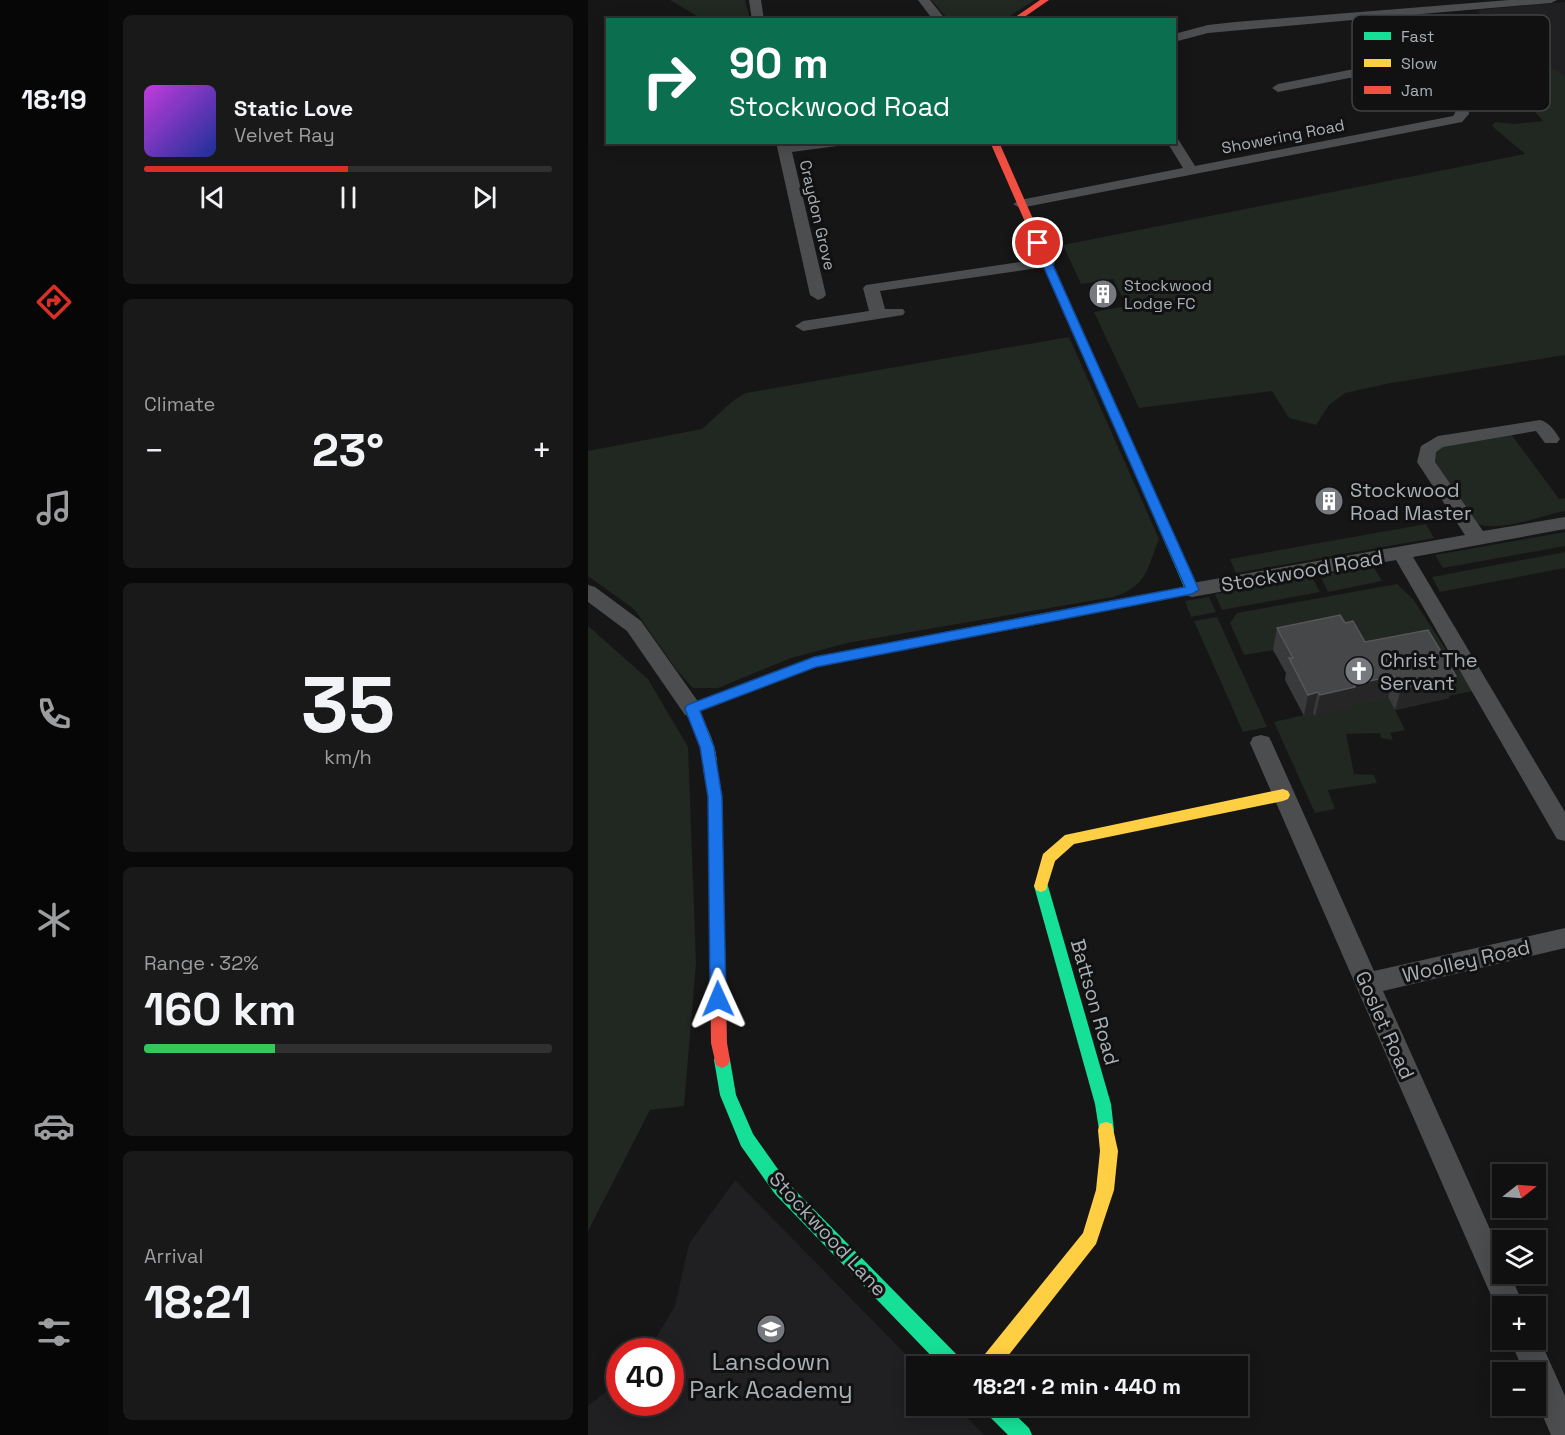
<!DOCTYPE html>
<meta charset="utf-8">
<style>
:root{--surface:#101011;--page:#19191a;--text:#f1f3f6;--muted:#9c9d9f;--line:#303031;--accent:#d93025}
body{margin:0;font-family:"Space Grotesk",sans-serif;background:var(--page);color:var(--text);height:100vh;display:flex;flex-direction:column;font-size:22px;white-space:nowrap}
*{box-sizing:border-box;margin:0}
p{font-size:20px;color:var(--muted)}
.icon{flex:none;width:33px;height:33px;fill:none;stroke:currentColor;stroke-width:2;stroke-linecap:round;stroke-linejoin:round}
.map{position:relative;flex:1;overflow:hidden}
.side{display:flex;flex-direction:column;gap:15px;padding:15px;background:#090909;width:480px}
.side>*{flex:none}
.hud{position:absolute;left:18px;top:18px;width:570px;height:126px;border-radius:0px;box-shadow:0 3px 15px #0003,0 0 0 2px var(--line);background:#0b6e4f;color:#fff;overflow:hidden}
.needle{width:39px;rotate:73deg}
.fabs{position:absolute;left:904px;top:1164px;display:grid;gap:12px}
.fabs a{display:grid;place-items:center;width:54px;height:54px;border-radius:0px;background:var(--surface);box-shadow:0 3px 15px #0003,0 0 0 2px var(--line);font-size:30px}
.speed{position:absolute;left:18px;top:1338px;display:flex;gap:12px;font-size:30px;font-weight:700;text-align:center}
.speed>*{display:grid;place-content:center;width:78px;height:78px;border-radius:50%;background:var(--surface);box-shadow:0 3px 15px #0003,0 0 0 2px var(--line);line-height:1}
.speed .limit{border:9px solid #d22;background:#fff;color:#111}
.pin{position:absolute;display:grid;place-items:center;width:51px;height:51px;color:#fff;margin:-26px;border:3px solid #fff;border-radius:50%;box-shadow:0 2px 6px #0007}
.me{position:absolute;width:66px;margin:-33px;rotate:359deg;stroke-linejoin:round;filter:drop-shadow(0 0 4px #0008)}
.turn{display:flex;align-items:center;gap:21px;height:126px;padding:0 24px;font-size:27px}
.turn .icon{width:78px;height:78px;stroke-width:2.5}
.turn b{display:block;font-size:42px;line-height:51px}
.big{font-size:45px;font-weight:700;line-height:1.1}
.side .tile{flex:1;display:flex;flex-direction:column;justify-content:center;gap:9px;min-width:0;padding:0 21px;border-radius:9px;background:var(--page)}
.side .dial{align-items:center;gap:0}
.dial b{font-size:78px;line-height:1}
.song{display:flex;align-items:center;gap:18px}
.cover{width:72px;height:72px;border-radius:9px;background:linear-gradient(135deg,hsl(290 70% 55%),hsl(230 70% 35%))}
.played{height:6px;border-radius:3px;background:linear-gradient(90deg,var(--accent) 50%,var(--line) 50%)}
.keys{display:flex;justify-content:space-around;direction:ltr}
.heat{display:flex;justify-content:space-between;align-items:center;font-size:33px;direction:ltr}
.charge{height:9px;border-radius:4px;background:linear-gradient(90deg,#34c759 32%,var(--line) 0)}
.trip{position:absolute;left:318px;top:1356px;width:342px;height:60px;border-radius:0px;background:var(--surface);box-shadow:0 3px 15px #0003,0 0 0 2px var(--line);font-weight:700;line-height:60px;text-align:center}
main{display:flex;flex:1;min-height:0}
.tab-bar{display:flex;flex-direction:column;width:108px;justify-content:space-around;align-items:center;background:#060607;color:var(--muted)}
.tab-bar .icon{width:42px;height:42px}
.tab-bar .current{color:var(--accent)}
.tab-bar b{font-size:27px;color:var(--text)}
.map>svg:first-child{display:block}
.built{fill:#202022}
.green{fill:#212721}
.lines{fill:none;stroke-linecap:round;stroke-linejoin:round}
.street{fill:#4b4d4f;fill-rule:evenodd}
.fast{fill:#16e098;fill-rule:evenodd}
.slow{fill:#ffcf43;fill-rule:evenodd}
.jam{fill:#f24e42;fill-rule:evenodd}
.wall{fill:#393a3b}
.shaded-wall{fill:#262627}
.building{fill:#454748;stroke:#55575a;stroke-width:1.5}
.route{fill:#1a73e8;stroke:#114b97;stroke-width:1.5}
.labels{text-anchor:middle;stroke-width:6;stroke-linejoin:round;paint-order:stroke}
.far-street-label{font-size:16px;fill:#a9b0b6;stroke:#111112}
.far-poi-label{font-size:16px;fill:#a9b0b6;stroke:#111112;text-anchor:start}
.poi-label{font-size:20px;fill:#a9b0b6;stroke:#111112;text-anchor:start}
.street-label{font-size:20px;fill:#a9b0b6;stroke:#111112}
.near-poi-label{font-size:24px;fill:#a9b0b6;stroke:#111112}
.key{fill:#111112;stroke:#3f4143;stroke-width:1.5}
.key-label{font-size:16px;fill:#a9b0b6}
</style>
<main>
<nav class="tab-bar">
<b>18:19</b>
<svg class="icon current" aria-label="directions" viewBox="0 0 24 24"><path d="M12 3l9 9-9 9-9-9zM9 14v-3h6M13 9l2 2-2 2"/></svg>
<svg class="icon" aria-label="music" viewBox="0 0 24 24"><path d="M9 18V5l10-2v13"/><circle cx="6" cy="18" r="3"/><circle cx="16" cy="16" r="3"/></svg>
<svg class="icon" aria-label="phone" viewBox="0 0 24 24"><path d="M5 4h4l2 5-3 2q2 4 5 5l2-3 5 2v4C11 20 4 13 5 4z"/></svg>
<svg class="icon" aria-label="climate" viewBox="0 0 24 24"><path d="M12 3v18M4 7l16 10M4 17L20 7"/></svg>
<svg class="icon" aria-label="car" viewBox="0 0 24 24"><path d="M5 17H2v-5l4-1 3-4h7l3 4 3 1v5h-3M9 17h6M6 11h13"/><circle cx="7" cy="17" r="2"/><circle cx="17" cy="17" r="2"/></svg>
<svg class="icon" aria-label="filters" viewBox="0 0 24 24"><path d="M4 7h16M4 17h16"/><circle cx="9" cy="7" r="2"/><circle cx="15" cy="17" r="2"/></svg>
</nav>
<section class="side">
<div class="tile">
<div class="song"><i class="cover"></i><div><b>Static Love</b><p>Velvet Ray</p></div></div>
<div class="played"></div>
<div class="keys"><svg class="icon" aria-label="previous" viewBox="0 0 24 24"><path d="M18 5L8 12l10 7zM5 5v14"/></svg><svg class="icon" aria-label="pause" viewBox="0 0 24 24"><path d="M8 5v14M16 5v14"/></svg><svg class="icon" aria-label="next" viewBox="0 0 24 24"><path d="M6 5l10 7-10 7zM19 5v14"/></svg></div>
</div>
<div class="tile"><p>Climate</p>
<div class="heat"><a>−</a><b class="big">23°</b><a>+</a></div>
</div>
<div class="tile dial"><b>35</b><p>km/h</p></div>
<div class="tile"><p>Range · 32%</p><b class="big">160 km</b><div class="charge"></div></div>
<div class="tile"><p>Arrival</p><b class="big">18:21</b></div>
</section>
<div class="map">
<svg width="977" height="1435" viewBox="0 0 977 1435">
<rect width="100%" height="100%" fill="#161617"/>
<!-- built -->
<path class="built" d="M977 2V120L955 121 880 35 907 32 889 10Z
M147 1180 329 1366 328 1406H367L396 1435H0V1406L31 1381 32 1402H82V1352L60 1351 87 1306 101 1244Z"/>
<!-- green -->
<path class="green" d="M82 0H157L162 19H114Z
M343 0H447L415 20 360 19Z
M940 57 954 60 977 77V355L803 383 757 393 741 405 728 425 701 418 684 391 551 408 506 312 539 306 525 279 493 284 475 245 937 154 904 126 907 122 926 124 955 121 904 63Z
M481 337 571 539C558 571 560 585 525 597L259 643 203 658 130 688H105L88 669 46 609 0 576V451L114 429 146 400 158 393Z
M923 434 971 499 977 498V511C954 515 904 536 885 521 876 513 854 475 846 462V454L852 447Z
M838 524 846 538 648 573 642 559Z
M977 532V546L855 568 847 555Z
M977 552V568L852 592 844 577Z
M785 566 794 581 740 592 732 575Z
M724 577 732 592 634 610 627 594Z
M809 584 825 599 885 691 860 696 685 650 656 655 642 623 649 613Z
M621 597 628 612 603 617 597 601Z
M629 617 679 727 655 732 606 621Z
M0 626 60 679 100 747 108 963 96 1106 62 1110 0 1231Z
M799 694 817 730 802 733 805 740 793 738 792 733 758 734 766 774 786 775 789 783 740 790 747 809 727 813 686 722 725 713 728 716 762 708 761 705Z"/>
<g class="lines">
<!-- street -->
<path class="street" d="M161 0H173L176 20H164Z
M330 0H342L358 20H345Z
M921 0H969L963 3 810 16 880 106 881 114 874 122 432 208 425 204 432 200 595 168 579 142H586V138L590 139 607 166 865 116 867 113 868 106 839 70 761 78 690 92 684 88 690 84 761 70 834 63 798 17 620 33 586 42V34L620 25 647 22Z
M188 142H255L249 146 204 152 238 295 235 298 230 300 222 295Z
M459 258 464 260 467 263 464 266 292 291 297 309H315L317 312 315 315 215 331 207 326 215 321 281 311 275 288 278 285Z
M952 420C961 422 967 431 972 439L969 443H957L948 431 855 447 848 452 847 462 895 531 977 517V529L825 557 977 812V841L969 839 808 560 604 597 597 595 594 590 597 585 604 583 877 535 829 462 833 446 850 436Z
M0 585 7 587 53 621 111 703 114 709 111 715 104 717 97 715 39 631 0 602Z
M673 735 681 737 684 743 786 971 977 928V948L795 991 915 1258V1274H922L936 1306H915V1317L912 1316 662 743 665 737Z
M948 1331 977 1396V1435H963L948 1400V1372H936L922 1340H948Z"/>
<!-- fast -->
<path class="fast" d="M528 415 533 418 610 590 604 594 415 631 410 629 409 626 410 623 415 621 596 587 523 418Z
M453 880 458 882 460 886 523 1104 526 1130 524 1136 518 1138 512 1136 507 1104 446 886 448 882Z
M134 1052 140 1055 142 1060 148 1095 165 1134 199 1182 373 1359 375 1366H353L187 1194 153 1146 132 1095 126 1060 128 1055Z
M395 1406H418L441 1428 444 1435H420L398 1413Z"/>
<!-- slow -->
<path class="slow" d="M415 621 420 623 421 626 420 629 228 666 112 711C118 727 134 755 127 772H117L112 747 97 709 99 705 226 657Z
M695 789 700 791 702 795 700 799 695 801 486 844 467 861 458 890 453 892 448 890 446 886 455 854 477 835Z
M518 1122 524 1124 530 1151 526 1190 508 1244 412 1366H391L393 1359 495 1233 508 1190 512 1151 510 1130 512 1124Z"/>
<!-- jam -->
<path class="jam" d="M452 0H461L432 20H423Z
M402 142H411L533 418 532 420 528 421 523 418Z
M122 762 127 764 129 768 134 797 139 1043 142 1060 140 1065 134 1068 128 1065 123 1043 120 797 115 768 117 764Z"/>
</g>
<!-- wall -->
<path class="wall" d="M757 623 777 642 861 698 807 710 800 697 763 704 762 708 727 716 725 713 716 716 697 680 698 673 685 650 689 628Z"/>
<!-- shaded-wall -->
<path class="shaded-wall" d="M806 676 800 697 763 704 762 708 727 716 732 695 766 684Z
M868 676 861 698 807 710 813 689Z
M730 692 725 713 716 716 720 695Z"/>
<!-- building -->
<path class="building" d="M752 615 757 623 765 621 777 642 840 630 868 676 813 689 806 676 766 684 767 687 732 695 730 692 720 695 701 658H705L689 628Z"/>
<!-- route -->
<path class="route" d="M450 240 455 243 611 590 604 594 228 667 112 711 126 747 134 797 138 999 136 1004 130 1006 125 1004 122 999 120 797 112 747 97 709 99 705 226 657 597 587 445 243Z"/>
<!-- icons -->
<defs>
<g id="building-disc" transform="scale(1.5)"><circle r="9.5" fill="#767a7e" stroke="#111112"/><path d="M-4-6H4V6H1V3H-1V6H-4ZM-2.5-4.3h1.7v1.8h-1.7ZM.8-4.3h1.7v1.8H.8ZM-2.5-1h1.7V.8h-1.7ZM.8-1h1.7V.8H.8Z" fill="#fff"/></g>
<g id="church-disc" transform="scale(1.5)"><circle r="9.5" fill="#767a7e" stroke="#111112"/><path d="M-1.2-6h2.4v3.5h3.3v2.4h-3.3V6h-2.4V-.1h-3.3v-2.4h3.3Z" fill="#fff"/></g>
<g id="school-disc" transform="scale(1.5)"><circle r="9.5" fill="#767a7e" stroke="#111112"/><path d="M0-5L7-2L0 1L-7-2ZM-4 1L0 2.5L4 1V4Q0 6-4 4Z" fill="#fff"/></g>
</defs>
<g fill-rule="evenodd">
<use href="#building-disc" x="515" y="294"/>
<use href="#building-disc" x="741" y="501"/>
<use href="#church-disc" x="771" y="671"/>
<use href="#school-disc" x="183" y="1329"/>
</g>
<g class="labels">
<!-- far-street labels -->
<g class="far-street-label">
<text transform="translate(695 136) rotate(-11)" y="6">Showering Road</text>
<text transform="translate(230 215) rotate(77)" y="6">Craydon Grove</text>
</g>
<!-- far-poi labels -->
<g class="far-poi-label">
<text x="536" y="291">Stockwood<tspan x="536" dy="18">Lodge FC</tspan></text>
</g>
<!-- poi labels -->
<g class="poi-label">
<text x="762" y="497">Stockwood<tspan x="762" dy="23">Road Master</tspan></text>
<text x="792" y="667">Christ The<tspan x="792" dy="23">Servant</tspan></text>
</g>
<!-- street labels -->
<g class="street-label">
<text transform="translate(714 571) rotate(-10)" y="7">Stockwood Road</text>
<text transform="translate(878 961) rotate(-13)" y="7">Woolley Road</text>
<text transform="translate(507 1002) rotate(74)" y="7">Battson Road</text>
<text transform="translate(797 1025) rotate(66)" y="7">Goslet Road</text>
<text transform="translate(240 1234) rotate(47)" y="7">Stockwood Lane</text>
</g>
<!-- near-poi labels -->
<g class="near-poi-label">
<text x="183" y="1370">Lansdown<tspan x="183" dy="28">Park Academy</tspan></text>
</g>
</g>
<!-- legend -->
<rect x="764" y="15" width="198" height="96" rx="9" class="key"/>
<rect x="776" y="32" width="27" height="8" fill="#16e098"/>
<rect x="776" y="59" width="27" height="8" fill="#ffcf43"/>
<rect x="776" y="86" width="27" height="8" fill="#f24e42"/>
<g class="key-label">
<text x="813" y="42">Fast</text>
<text x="813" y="69">Slow</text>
<text x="813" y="96">Jam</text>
</g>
</svg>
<div class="fabs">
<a><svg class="needle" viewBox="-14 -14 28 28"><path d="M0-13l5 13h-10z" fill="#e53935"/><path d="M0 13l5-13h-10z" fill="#9c9d9f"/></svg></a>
<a><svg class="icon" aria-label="layers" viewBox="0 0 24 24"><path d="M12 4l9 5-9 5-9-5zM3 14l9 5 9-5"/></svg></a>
<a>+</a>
<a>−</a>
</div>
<div class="speed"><div class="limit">40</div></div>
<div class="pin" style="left:450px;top:243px;background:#d93025"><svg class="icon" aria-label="arrive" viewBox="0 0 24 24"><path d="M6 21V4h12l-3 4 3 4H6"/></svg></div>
<svg class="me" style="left:130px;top:999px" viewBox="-20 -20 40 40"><path d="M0-17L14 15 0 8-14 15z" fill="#1a73e8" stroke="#fff" stroke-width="4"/></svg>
<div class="trip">18:21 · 2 min · 440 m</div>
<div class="hud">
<div class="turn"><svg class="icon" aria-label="right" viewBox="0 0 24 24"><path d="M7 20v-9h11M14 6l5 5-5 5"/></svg><div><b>90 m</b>Stockwood Road</div></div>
</div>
</div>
</main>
